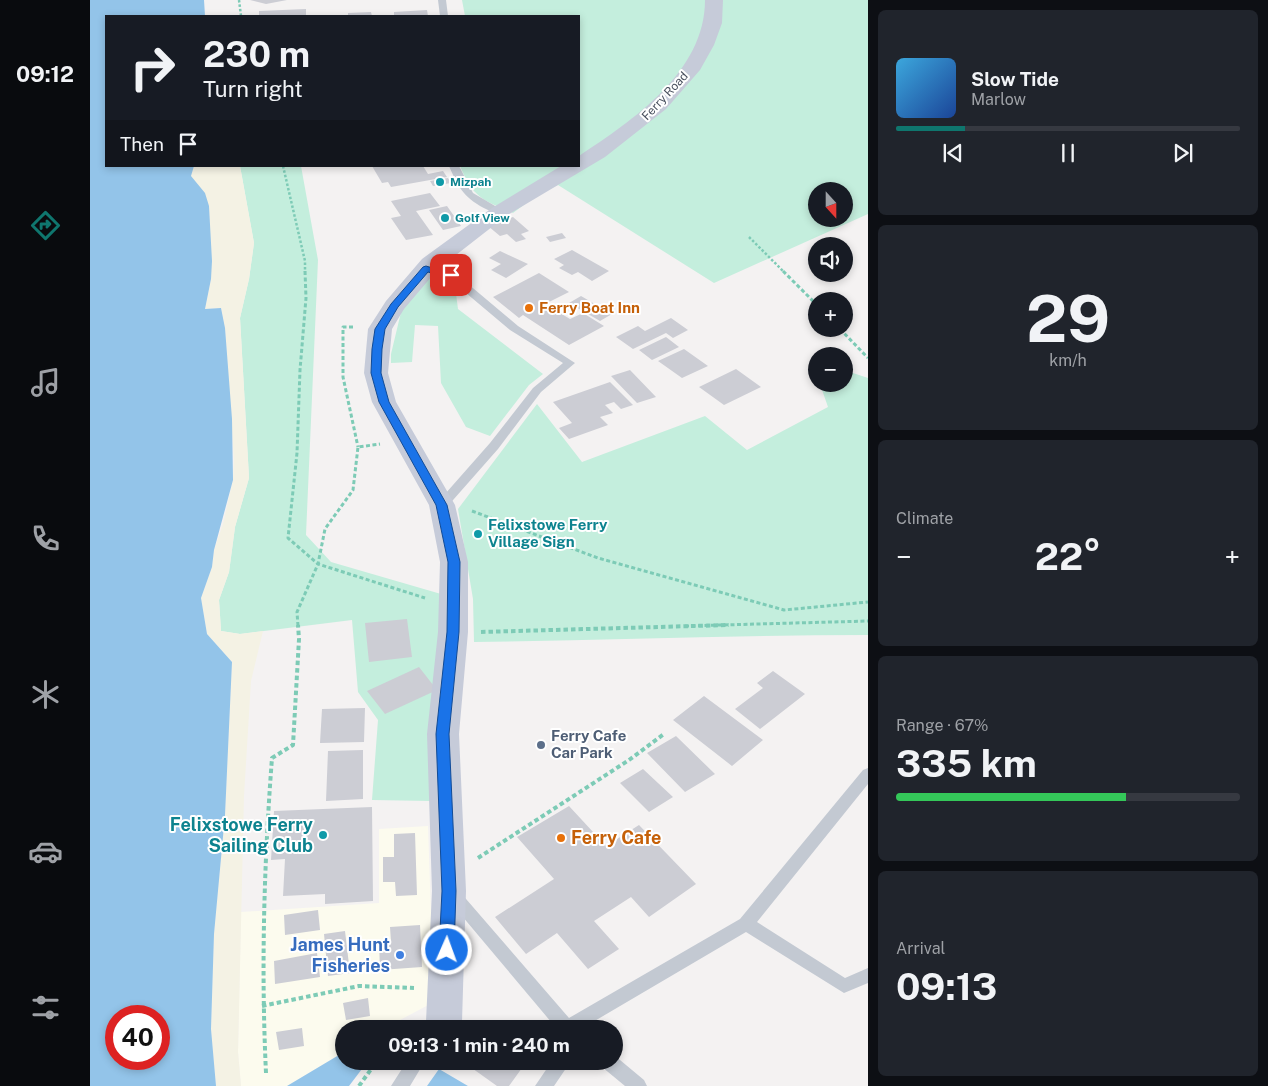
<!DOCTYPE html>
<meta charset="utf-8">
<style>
:root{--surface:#171b24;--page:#20242c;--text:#f1f3f6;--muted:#9ea1a6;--line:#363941;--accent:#0f766e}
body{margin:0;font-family:"Public Sans",sans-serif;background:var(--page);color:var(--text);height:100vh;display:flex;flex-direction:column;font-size:19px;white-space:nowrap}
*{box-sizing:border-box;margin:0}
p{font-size:16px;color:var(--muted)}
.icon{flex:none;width:28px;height:28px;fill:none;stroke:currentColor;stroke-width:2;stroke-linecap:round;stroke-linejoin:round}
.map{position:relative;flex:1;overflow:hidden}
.details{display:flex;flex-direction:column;gap:10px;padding:10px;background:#0d0f14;width:400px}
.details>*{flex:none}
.top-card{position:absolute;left:15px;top:15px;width:475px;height:152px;border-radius:0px;box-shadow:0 2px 8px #0003;background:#171b24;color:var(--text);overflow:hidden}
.needle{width:32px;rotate:159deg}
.tools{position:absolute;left:718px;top:182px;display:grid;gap:10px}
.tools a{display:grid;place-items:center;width:45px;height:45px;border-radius:50%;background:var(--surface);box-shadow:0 2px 8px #0003;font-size:25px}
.speed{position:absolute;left:15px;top:1005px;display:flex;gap:10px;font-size:25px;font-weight:700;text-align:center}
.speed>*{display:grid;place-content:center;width:65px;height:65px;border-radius:50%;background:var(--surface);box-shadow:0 2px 8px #0003;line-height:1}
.speed .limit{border:8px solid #d22;background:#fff;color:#111}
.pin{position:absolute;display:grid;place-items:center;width:42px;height:42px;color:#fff;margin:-21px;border-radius:10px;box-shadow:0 2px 8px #0006}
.me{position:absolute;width:55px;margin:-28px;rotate:2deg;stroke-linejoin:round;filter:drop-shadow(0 0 4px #0008)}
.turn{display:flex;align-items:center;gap:18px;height:105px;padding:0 15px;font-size:22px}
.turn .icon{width:65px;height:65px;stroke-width:2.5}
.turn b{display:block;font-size:35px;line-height:42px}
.then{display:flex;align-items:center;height:48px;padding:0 15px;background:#0003;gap:10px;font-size:19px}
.big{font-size:38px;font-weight:700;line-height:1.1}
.details .tile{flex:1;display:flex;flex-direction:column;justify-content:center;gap:8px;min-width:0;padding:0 18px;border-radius:8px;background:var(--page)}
.details .dial{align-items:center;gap:0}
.dial b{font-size:65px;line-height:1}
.song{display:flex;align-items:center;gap:15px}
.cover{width:60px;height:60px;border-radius:8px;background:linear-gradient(135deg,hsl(200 70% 55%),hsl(220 70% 35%))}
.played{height:5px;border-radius:2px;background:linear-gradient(90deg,var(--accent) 20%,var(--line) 20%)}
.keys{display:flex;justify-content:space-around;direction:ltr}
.heat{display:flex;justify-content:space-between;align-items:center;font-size:28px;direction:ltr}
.charge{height:8px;border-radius:4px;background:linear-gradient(90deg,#34c759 67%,var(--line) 0)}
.trip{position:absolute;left:245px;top:1020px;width:288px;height:50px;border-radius:25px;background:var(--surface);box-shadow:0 2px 8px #0003;font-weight:700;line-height:50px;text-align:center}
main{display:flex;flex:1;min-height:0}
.menu{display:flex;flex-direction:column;width:90px;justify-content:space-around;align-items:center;background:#090b0e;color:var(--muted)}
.menu .icon{width:35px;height:35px}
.menu .active{color:var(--accent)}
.menu b{font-size:22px;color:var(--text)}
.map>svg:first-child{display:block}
.commercial{fill:#fcfbee}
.green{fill:#c4eedd;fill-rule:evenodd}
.sand{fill:#f4f2e4}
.water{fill:#93c4e9;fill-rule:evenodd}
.building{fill:#cccdd4}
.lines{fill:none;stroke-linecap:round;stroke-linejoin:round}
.path-far2{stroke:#7dcbb6;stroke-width:2.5;stroke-dasharray:2.5 2;stroke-linecap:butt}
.path-far1{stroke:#7dcbb6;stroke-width:3;stroke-dasharray:4 2.5;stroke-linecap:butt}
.path{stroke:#7dcbb6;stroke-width:4;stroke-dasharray:4.5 3;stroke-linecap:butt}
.lane{fill:#c3c9d2;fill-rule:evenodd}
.secondary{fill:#c6cbd9;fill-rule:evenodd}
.route{fill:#1a73e8;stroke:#114b97}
.culture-dot{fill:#0f9aa8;stroke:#fff;stroke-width:2}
.food-dot{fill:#e8710a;stroke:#fff;stroke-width:2}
.service-dot{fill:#5c6f8a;stroke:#fff;stroke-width:2}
.shop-dot{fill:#3f7fe0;stroke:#fff;stroke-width:2}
.labels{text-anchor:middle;stroke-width:4;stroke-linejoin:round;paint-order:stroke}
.far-street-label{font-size:12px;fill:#4a515f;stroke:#fff}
.far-culture-label{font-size:12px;font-weight:bold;fill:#0d838f;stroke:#fff;text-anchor:start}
.food-label{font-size:15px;font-weight:bold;fill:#c56008;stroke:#fff;text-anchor:start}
.culture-label{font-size:15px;font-weight:bold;fill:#0d838f;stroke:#fff;text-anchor:start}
.service-label{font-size:15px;font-weight:bold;fill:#4e5e75;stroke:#fff;text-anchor:start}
.near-culture-label{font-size:18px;font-weight:bold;fill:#0d838f;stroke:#fff;text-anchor:end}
.near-food-label{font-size:18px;font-weight:bold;fill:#c56008;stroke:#fff;text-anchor:start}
.near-shop-label{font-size:18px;font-weight:bold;fill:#366cbe;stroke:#fff;text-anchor:end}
</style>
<main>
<nav class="menu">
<b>09:12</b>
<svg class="icon active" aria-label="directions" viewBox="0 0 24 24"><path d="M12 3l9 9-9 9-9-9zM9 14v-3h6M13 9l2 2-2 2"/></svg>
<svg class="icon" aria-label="music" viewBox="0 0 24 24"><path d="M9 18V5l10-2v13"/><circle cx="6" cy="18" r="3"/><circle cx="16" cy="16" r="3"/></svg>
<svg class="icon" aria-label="phone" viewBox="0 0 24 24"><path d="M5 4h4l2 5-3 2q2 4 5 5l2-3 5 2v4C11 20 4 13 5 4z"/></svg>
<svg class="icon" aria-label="climate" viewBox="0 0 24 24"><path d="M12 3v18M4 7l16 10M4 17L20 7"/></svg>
<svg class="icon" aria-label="car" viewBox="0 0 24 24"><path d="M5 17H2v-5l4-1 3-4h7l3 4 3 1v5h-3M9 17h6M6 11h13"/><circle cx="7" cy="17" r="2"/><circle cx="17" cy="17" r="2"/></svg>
<svg class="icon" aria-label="filters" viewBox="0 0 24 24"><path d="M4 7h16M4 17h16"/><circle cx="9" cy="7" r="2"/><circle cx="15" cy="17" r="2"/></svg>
</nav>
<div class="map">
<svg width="778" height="1086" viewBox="0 0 778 1086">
<rect width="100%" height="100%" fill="#f4f2f2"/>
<!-- commercial -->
<path class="commercial" d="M338 826 344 1002 293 1029H254V1052L197 1086H151L148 1052 151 912 289 903V829Z"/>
<!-- green -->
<path class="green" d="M372 0H778V214L624 283 468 185 447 195 423 213C393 200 383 198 370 166H489V16H375ZM726 191H754V219H726Z
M150 166H211L228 260 216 535 241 562 351 594 341 801 282 800 288 720 268 692 262 620 150 634 131 631 129 600 139 572 145 527 159 478 150 318 159 279 164 243Z
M354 277 365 286 368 309 453 374 439 385 400 436 376 427 351 383 348 326 325 325 322 362 301 363V354L312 308 333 279Z
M754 370 778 378V635C647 635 515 640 384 642L383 599 368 509 447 404 492 462 615 416 657 450 738 407 730 384H754Z"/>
<!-- sand -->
<path class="sand" d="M104 166H150L164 243 159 279 150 318 159 478 145 527 139 572 129 600 131 631 150 634 173 631 161 681 154 796 148 1052 151 1086H126L121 1029 124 934 135 815 142 662 117 634 111 598 122 567 124 550 133 524 143 480 144 460 135 328 131 308 115 309 121 279 119 206 101 176Z"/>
<!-- water -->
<path class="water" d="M0 0H114L115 16H16V166H104L101 176 115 193 119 206 122 261 121 279 115 309 131 308 135 328 142 419 143 480 124 550 122 567 111 598 117 634 142 662 135 815 124 934 121 1029 126 1086H0ZM26 1016H69V1059H26Z
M254 1052V1061H278L259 1086H197Z
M349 1069 378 1086H337Z"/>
<!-- building -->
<path class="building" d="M160 0H197L176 4Z
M216 9V16H169V11Z
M337 10 338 16H304V12Z
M281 12 282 16H258V13Z
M282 166H333L338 174 353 171 357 177 301 187 298 182 292 183Z
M358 178 361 183 343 186 340 181Z
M340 193 350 206 326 211 343 235 316 240 301 218 311 216 301 201Z
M357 206 371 226 353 230 339 210Z
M423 217 439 231 431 234 436 239 426 242 417 234 410 236 398 226Z
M472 233 476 238 460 242 456 237Z
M482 250 519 271 502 281 488 272 482 275 469 268 474 265 464 259Z
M410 251 438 264 416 278 401 270 411 264 399 258Z
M449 273 479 292 455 304 480 319 493 313 514 326 479 345 433 315 429 318 403 297Z
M491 296 522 314 510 321 479 303Z
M581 318 598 330 583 338 576 333 543 349 526 337 548 326 555 331Z
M576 337 589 347 562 360 549 350Z
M594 349 618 366 592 378 568 361Z
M646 369 671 387 634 405 609 387Z
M540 370 566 397 547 403 521 376Z
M520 382 543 405 531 409 524 402 515 405 523 413 510 417 518 425 479 439 469 428 482 423 463 402Z
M317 619 322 657 279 662 275 623Z
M329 667 347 690 295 714 277 691Z
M683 671 715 694 670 729 645 709 673 688 667 683Z
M614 696 673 740 642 766 583 720Z
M275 708 274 742 230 743 232 709Z
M586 736 625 774 595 792 557 753Z
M273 750V799L236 801 238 751Z
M553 769 583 797 559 812 530 783Z
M479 806 516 846 549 825 606 884 559 917 541 897 504 921 529 949 498 969 467 933 436 954 405 917 464 879 427 837Z
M282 807 283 901 235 904V894L193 896 195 859 181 860 184 811Z
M325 833 327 895 306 896 305 882H293V857H304V834Z
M228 910 230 930 195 935 194 915Z
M330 925 332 967 290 970 289 942H301L300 927Z
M255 931 260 973 238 976 234 934Z
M227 953 230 977 185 984 184 961Z
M278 998 280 1016 256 1020 253 1003Z
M212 1028 214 1046 189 1050 186 1032Z
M372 1061H437L419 1086H407Z"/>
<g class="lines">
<!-- path-far2 -->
<path class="path-far2" d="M149 0 151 16
M193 166 215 261V272
M659 237 694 272"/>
<!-- path-far1 -->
<path class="path-far1" d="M215 271 216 298 210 370 207 453 198 538 228 564 335 598
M693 271 726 304
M263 327H253V377L268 447
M750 329 778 358
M382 511 508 558 694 610 778 602
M208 626 207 612 228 564 235 529 263 490 268 447 290 444
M595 626 778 621"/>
<!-- path -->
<path class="path" d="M391 632 639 625
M388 858 539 760 574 734
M172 1006 269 986 324 988
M176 1073C171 968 174 863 182 758L203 745 209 639 208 625
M269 1086 287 1061"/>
<!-- lane -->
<path class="lane" d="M348 0H356L358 16H350Z
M359 166H369L383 193 412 210V214C406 215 403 213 398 210 375 199 369 189 359 166Z
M336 266 365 273 428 326 485 363 451 392 408 449 356 508 352 509 346 505 348 502 400 443 443 388 473 363 420 330 357 277 332 271 331 269Z
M778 768V784L667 922 755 978 778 968V983L754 993 656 932 491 1029H467L356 897 358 892 364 890 370 892 479 1018 650 919 773 770Z
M524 1055 554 1080 557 1086H535L512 1067 510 1061H524Z
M317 1061H335L320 1086H301Z
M462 1061H481L464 1086H445Z"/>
<!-- secondary -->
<path class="secondary" d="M615 0H633L632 23 624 45 610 70 576 109 515 157 416 216 348 269 314 309 302 329 298 373 306 402 365 505 378 562V632L369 734 376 891 372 1022 369 1029H339L336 1022 342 891 337 734 348 632 350 562 339 505 282 402 274 373 278 329 296 301 332 259 402 208 471 166H489V156C543 120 615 72 615 0Z"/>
</g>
<!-- route -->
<path class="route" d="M336 266 365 275 361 278 338 272 308 307 295 329 292 349 291 373 299 402 357 505 370 562 369 632 359 734 366 891 364 950 362 954 357 956 352 954 349 950 352 891 346 734 357 632 358 562 346 505 289 402 281 373 282 349 285 329 301 304 333 267Z"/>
<!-- markers -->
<g class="culture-dot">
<circle cx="350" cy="182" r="5"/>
<circle cx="355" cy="218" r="5"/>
<circle cx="388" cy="534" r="5"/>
<circle cx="233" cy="835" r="5"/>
</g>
<g class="food-dot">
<circle cx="439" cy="308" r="5"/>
<circle cx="471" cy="838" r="5"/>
</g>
<circle class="service-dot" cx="451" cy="745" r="5"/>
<circle class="shop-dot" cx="310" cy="955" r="5"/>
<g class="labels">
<!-- far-street labels -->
<g class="far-street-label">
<text transform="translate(575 96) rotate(-47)" y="4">Ferry Road</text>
</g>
<!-- far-culture labels -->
<g class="far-culture-label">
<text x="360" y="186">Mizpah</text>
<text x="365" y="222">Golf View</text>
</g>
<!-- food labels -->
<g class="food-label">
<text x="449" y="313">Ferry Boat Inn</text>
</g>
<!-- culture labels -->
<g class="culture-label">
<text x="398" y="530">Felixstowe Ferry<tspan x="398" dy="17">Village Sign</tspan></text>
</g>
<!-- service labels -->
<g class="service-label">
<text x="461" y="741">Ferry Cafe<tspan x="461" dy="17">Car Park</tspan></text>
</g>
<!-- near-culture labels -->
<g class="near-culture-label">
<text x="223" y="831">Felixstowe Ferry<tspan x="223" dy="21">Sailing Club</tspan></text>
</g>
<!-- near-food labels -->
<g class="near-food-label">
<text x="481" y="844">Ferry Cafe</text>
</g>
<!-- near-shop labels -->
<g class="near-shop-label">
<text x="300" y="951">James Hunt<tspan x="300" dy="21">Fisheries</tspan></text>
</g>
</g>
</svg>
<div class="tools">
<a><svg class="needle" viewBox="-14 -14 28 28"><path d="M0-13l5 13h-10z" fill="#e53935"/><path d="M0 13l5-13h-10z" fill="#9ea1a6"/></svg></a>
<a><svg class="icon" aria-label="sound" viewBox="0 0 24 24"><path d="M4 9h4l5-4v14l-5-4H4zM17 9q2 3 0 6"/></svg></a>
<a>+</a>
<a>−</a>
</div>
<div class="speed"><div class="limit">40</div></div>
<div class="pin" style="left:361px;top:275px;background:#d93025"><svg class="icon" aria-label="arrive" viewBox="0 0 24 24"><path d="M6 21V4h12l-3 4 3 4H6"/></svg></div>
<svg class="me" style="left:357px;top:950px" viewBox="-20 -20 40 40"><circle r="17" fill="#1a73e8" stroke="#fff" stroke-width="3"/><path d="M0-11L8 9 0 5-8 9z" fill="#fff"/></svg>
<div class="trip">09:13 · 1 min · 240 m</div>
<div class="top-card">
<div class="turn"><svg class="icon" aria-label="right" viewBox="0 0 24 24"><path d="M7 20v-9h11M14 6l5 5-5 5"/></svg><div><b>230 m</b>Turn right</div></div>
<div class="then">Then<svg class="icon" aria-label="arrive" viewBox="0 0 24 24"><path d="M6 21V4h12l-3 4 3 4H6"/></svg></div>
</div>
</div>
<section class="details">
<div class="tile">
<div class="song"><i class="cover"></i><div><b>Slow Tide</b><p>Marlow</p></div></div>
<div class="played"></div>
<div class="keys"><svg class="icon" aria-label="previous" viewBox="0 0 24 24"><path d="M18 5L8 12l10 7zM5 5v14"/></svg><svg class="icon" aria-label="pause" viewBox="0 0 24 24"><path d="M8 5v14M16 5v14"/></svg><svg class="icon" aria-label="next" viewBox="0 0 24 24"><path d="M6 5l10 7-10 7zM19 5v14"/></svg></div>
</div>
<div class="tile dial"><b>29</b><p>km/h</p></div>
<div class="tile"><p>Climate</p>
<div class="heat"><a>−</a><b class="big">22°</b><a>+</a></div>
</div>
<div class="tile"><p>Range · 67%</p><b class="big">335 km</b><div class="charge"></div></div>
<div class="tile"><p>Arrival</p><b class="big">09:13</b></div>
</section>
</main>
